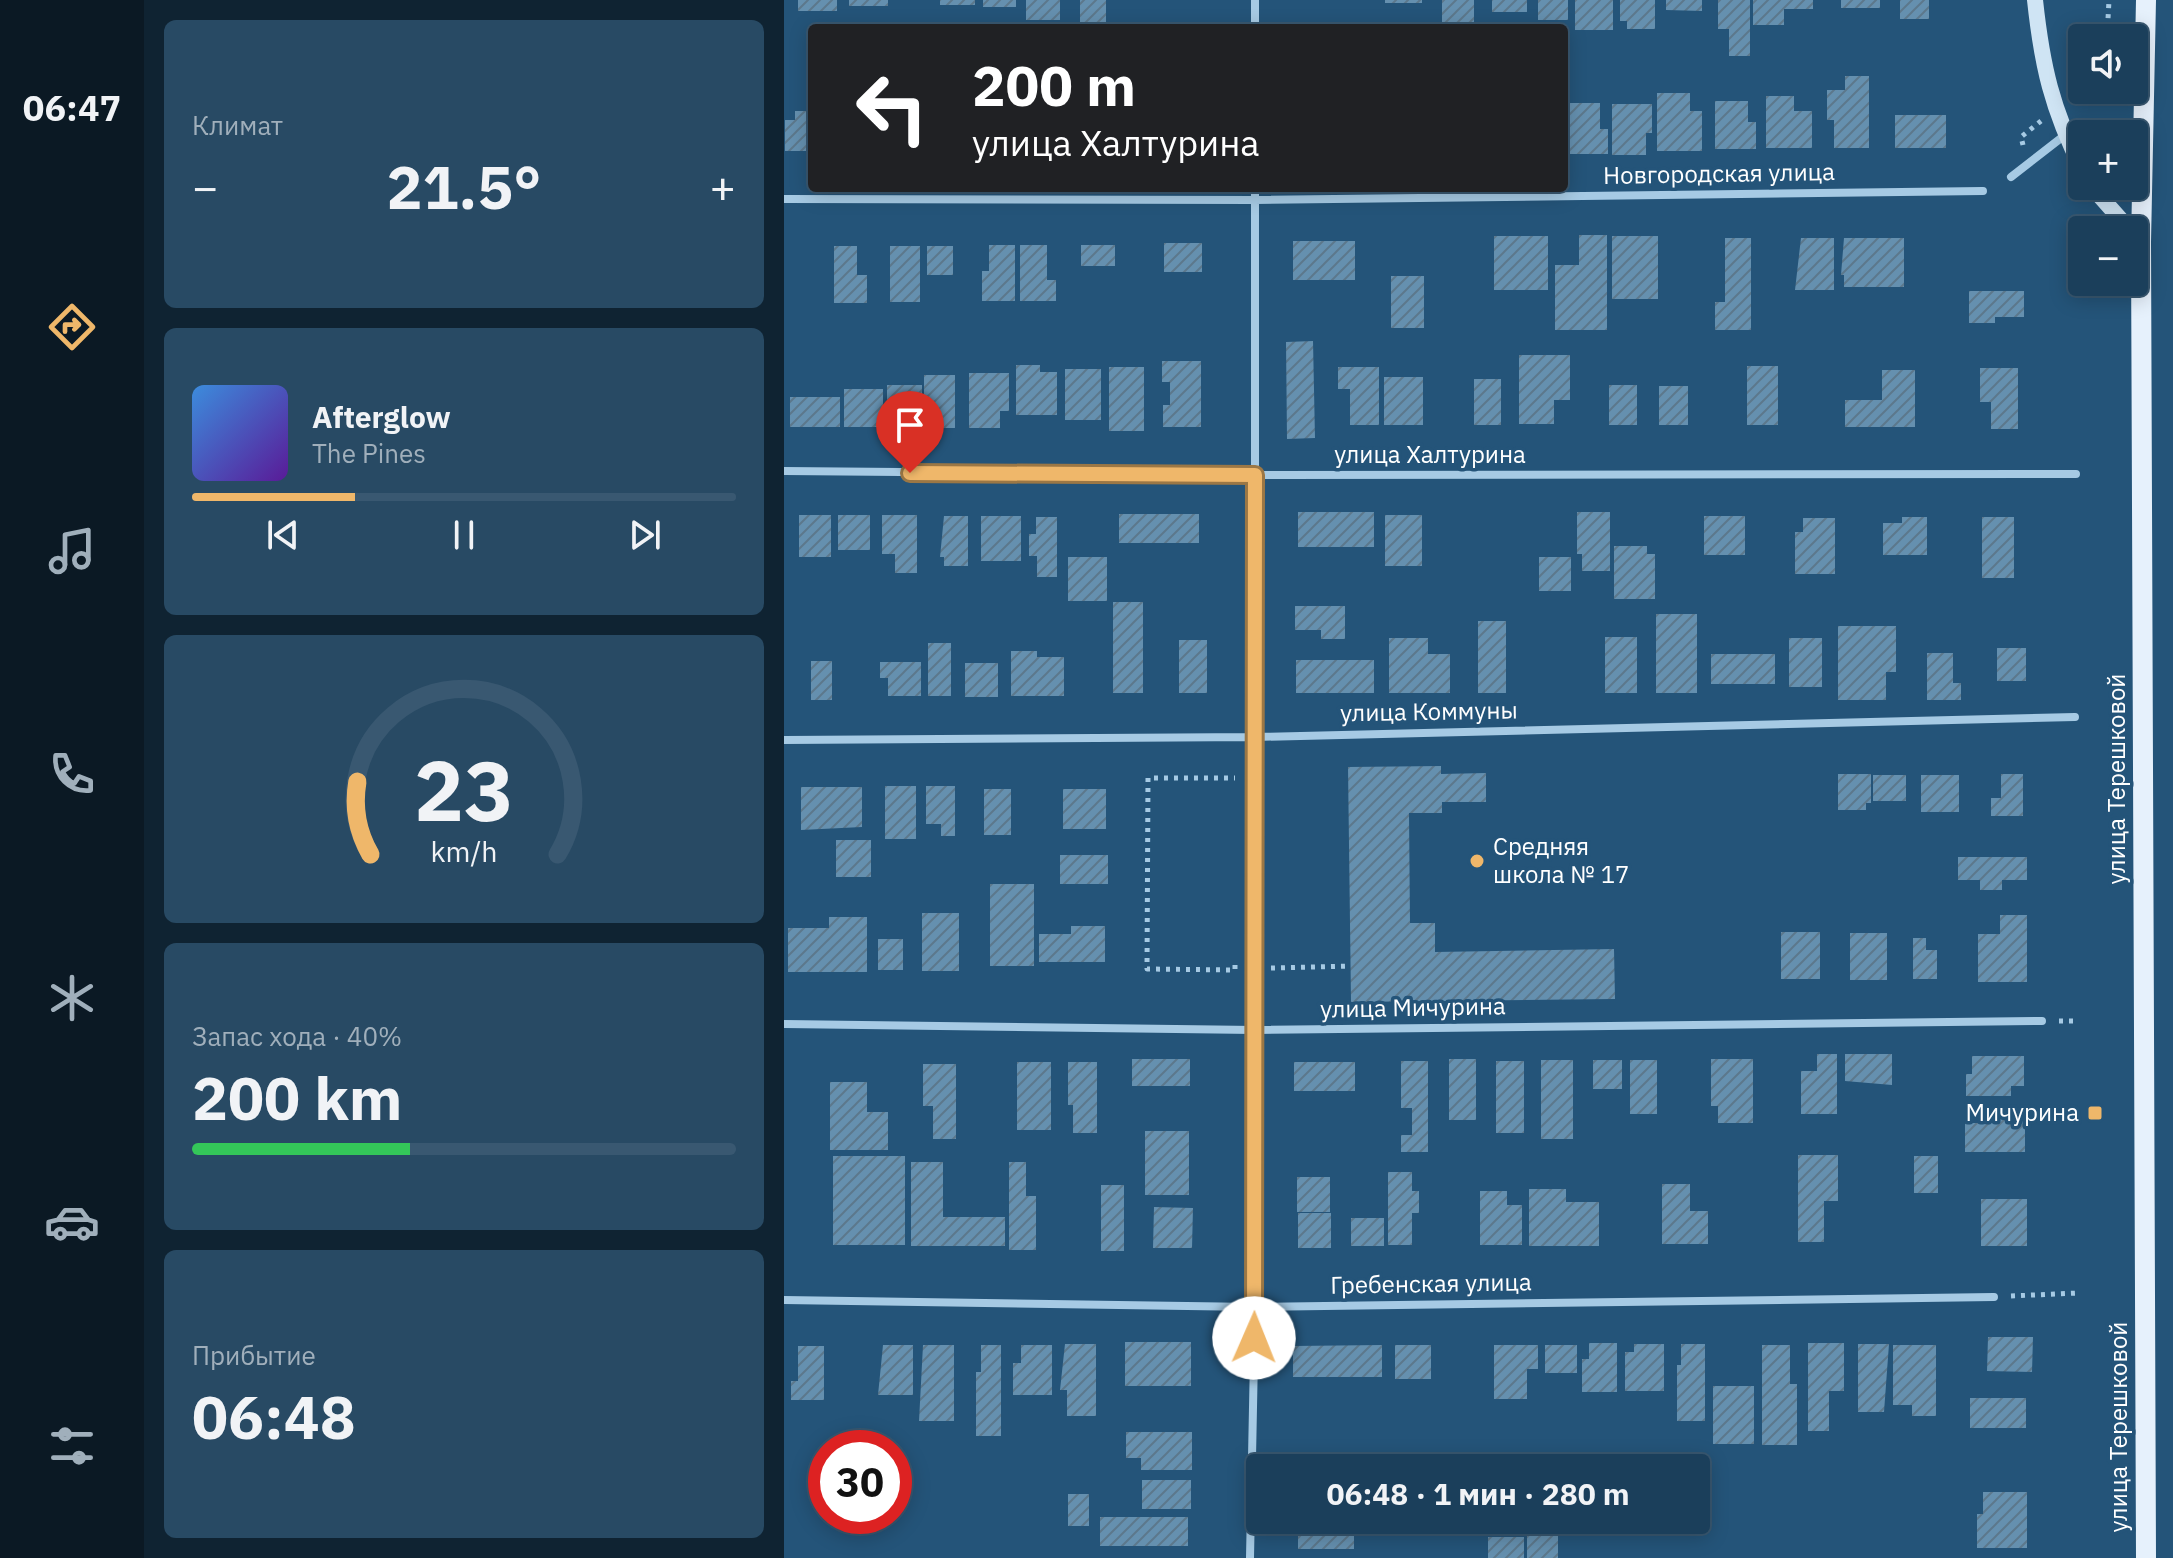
<!DOCTYPE html>
<html lang="ru">
<meta charset="utf-8">
<style>
:root{--surface:#1b3f5b;--page:#284a64;--text:#f1f3f6;--muted:#a0afbb;--line:#395871;--accent:#efb76a}
body{margin:0;font-family:"IBM Plex Sans",sans-serif;background:var(--page);color:var(--text);height:100vh;display:flex;flex-direction:column;font-size:30px;white-space:nowrap}
*{box-sizing:border-box;margin:0}
p{font-size:26px;color:var(--muted)}
.icon{flex:none;width:44px;height:44px;fill:none;stroke:currentColor;stroke-width:2;stroke-linecap:round;stroke-linejoin:round}
.map{position:relative;flex:1;overflow:hidden}
.side{display:flex;flex-direction:column;gap:20px;padding:20px;background:#0f2332;width:640px}
.side>*{flex:none}
.hud{position:absolute;left:24px;top:24px;width:760px;height:168px;border-radius:8px;box-shadow:0 4px 20px #0003,0 0 0 2px var(--line);background:#202124;color:#fff;overflow:hidden}
.buttons{position:absolute;left:1284px;top:24px;display:grid;gap:16px}
.buttons a{display:grid;place-items:center;width:80px;height:80px;border-radius:8px;background:var(--surface);box-shadow:0 4px 20px #0003,0 0 0 2px var(--line);font-size:40px}
.speed{position:absolute;left:24px;top:1430px;display:flex;gap:16px;font-size:40px;font-weight:700;text-align:center}
.speed>*{display:grid;place-content:center;width:104px;height:104px;border-radius:50%;background:var(--surface);box-shadow:0 4px 20px #0003,0 0 0 2px var(--line);line-height:1}
.speed .limit{border:12px solid #d22;background:#fff;color:#111}
.pin{position:absolute;display:grid;place-items:center;width:68px;height:68px;color:#fff;margin:-82px -34px;border-radius:50% 50% 50% 0;rotate:-45deg;box-shadow:0 0 8px #0007}
.pin .icon{rotate:45deg}
.me{position:absolute;width:88px;margin:-44px;rotate:1deg;stroke-linejoin:round;filter:drop-shadow(0 0 6px #0008)}
.turn{display:flex;align-items:center;gap:28px;height:168px;padding:0 32px;font-size:36px}
.turn .icon{width:104px;height:104px;stroke-width:2.5}
.turn b{display:block;font-size:56px;line-height:68px}
.big{font-size:60px;font-weight:700;line-height:1.1}
.side .card{flex:1;display:flex;flex-direction:column;justify-content:center;gap:12px;min-width:0;padding:0 28px;border-radius:12px;background:var(--page)}
.side .dial{align-items:center;gap:0}
.dial svg{height:208px;overflow:visible;fill:none;stroke:var(--line);stroke-width:7;stroke-linecap:round;text-anchor:middle}
.dial text{fill:var(--text);stroke:none}
.song{display:flex;align-items:center;gap:24px}
.cover{width:96px;height:96px;border-radius:12px;background:linear-gradient(135deg,hsl(210 70% 55%),hsl(270 70% 35%))}
.played{height:8px;border-radius:4px;background:linear-gradient(90deg,var(--accent) 30%,var(--line) 30%)}
.keys{display:flex;justify-content:space-around;direction:ltr}
.heat{display:flex;justify-content:space-between;align-items:center;font-size:44px;direction:ltr}
.charge{height:12px;border-radius:6px;background:linear-gradient(90deg,#34c759 40%,var(--line) 0)}
.trip{position:absolute;left:462px;top:1454px;width:464px;height:80px;border-radius:8px;background:var(--surface);box-shadow:0 4px 20px #0003,0 0 0 2px var(--line);font-weight:700;line-height:80px;text-align:center}
main{display:flex;flex:1;min-height:0}
.menu{display:flex;flex-direction:column;width:144px;justify-content:space-around;align-items:center;background:#0b1924;color:var(--muted)}
.menu .icon{width:56px;height:56px}
.menu .active{color:var(--accent)}
.menu b{font-size:36px;color:var(--text)}
.map>svg:first-child{display:block}
.building{fill:url(#building-hatch)}
.lines{fill:none;stroke-linecap:round;stroke-linejoin:round}
.path{stroke:#a6cae4;stroke-width:5;stroke-dasharray:4 6;stroke-linecap:butt}
.minor{stroke:#a6cae4;stroke-width:8}
.secondary{stroke:#cfe4f4;stroke-width:16}
.primary{stroke:#e6f1fc;stroke-width:20}
.route-casing{stroke:#9b7745;stroke-width:20}
.route{stroke:#efb76a;stroke-width:14}
.poi-dot{fill:#efb76a;stroke:#245479;stroke-width:3}
.labels{text-anchor:middle;stroke-width:7;stroke-linejoin:round;paint-order:stroke}
.street-label{font-size:24px;fill:#fff;stroke:#245479}
.poi-label{font-size:24px;fill:#fff;stroke:#245479;text-anchor:start}
</style>
<main>
<nav class="menu">
<b>06:47</b>
<svg class="icon active" aria-label="directions" viewBox="0 0 24 24"><path d="M12 3l9 9-9 9-9-9zM9 14v-3h6M13 9l2 2-2 2"/></svg>
<svg class="icon" aria-label="music" viewBox="0 0 24 24"><path d="M9 18V5l10-2v13"/><circle cx="6" cy="18" r="3"/><circle cx="16" cy="16" r="3"/></svg>
<svg class="icon" aria-label="phone" viewBox="0 0 24 24"><path d="M5 4h4l2 5-3 2q2 4 5 5l2-3 5 2v4C11 20 4 13 5 4z"/></svg>
<svg class="icon" aria-label="climate" viewBox="0 0 24 24"><path d="M12 3v18M4 7l16 10M4 17L20 7"/></svg>
<svg class="icon" aria-label="car" viewBox="0 0 24 24"><path d="M5 17H2v-5l4-1 3-4h7l3 4 3 1v5h-3M9 17h6M6 11h13"/><circle cx="7" cy="17" r="2"/><circle cx="17" cy="17" r="2"/></svg>
<svg class="icon" aria-label="filters" viewBox="0 0 24 24"><path d="M4 7h16M4 17h16"/><circle cx="9" cy="7" r="2"/><circle cx="15" cy="17" r="2"/></svg>
</nav>
<section class="side">
<div class="card"><p>Климат</p>
<div class="heat"><a>−</a><b class="big">21.5°</b><a>+</a></div>
</div>
<div class="card">
<div class="song"><i class="cover"></i><div><b>Afterglow</b><p>The Pines</p></div></div>
<div class="played"></div>
<div class="keys"><svg class="icon" aria-label="previous" viewBox="0 0 24 24"><path d="M18 5L8 12l10 7zM5 5v14"/></svg><svg class="icon" aria-label="pause" viewBox="0 0 24 24"><path d="M8 5v14M16 5v14"/></svg><svg class="icon" aria-label="next" viewBox="0 0 24 24"><path d="M6 5l10 7-10 7zM19 5v14"/></svg></div>
</div>
<div class="card dial"><svg viewBox="0 0 100 80">
<path d="M14 69A42 42 0 1 1 86 69"/>
<path d="M14 69A42 42 0 0 1 9 41" stroke="#efb76a"/>
<text x="50" y="56" font-size="32" font-weight="700">23</text>
<text x="50" y="72" font-size="11">km/h</text>
</svg></div>
<div class="card"><p>Запас хода · 40%</p><b class="big">200 km</b><div class="charge"></div></div>
<div class="card"><p>Прибытие</p><b class="big">06:48</b></div>
</section>
<div class="map">
<svg width="1389" height="1558" viewBox="0 0 1389 1558">
<defs>
<pattern id="building-hatch" width="6" height="6" patternUnits="userSpaceOnUse" patternTransform="scale(2)"><rect width="6" height="6" fill="#6590af"/><path d="M-1 1l2-2M0 6l6-6M5 7l2-2" fill="none" stroke="#5c788c"/></pattern>
</defs>
<rect width="100%" height="100%" fill="#245479"/>
<!-- building -->
<path class="building" d="M14 0H53V11H14Z
M65 0H104V6H65Z
M156 0H191V5H156Z
M199 0H232V7H199Z
M242 0H276V20H242Z
M296 0H322V24H296Z
M601 0H638V3H601Z
M658 0H690V24H658Z
M708 0H743V12H708Z
M754 0H784V20H754Z
M791 0H829V30H791Z
M836 0H871V29H843V21H836Z
M882 0H918V11L882 10Z
M934 0H966V56H945V29H934Z
M969 0H1029V9H1000V25H969Z
M1057 0H1096V8H1057Z
M1116 0H1145V19H1116Z
M1061 76H1085V148H1050V120H1043V90H1061Z
M873 93H906V111H918V151H873Z
M982 96H1010V111H1028V148H982Z
M931 101H964V122H972V149H931Z
M781 103H816V129H824V154H781Z
M828 104H868V133H862V155H828Z
M11 111H28V151H1V120H11Z
M1111 115H1162V148H1111Z
M795 235H823V330H771V265H795Z
M710 236H764V290H710Z
M828 236H874V299H828Z
M941 238H967V330H931V302H941Z
M1017 238H1050V290H1011Z
M1060 238H1120V287H1060V275H1057Z
M509 241H571V280H509Z
M380 243H418V272H380Z
M205 245H231V301H198V271H205Z
M236 245H263V280H272V301H236Z
M297 245H331V266H297Z
M50 246H73V275H83V303H50Z
M106 246H136V302H106Z
M143 246H169V275H143Z
M607 276H640V328H607Z
M1185 291H1240V317H1211V323H1185Z
M529 341 531 438 503 439 502 342Z
M735 355H786V400H770V424H735Z
M378 361H417V427H379V405H386V382H378Z
M232 365H256V372H273V415H232Z
M963 366H994V425H963Z
M325 367H360V431H325Z
M554 367H595V425H566V389H554Z
M1196 368H1234V429H1207V402H1196Z
M281 369H317V420H281Z
M1098 370H1131V427H1061V400H1098Z
M185 373H225V411H216V428H185Z
M140 375H171V428H140Z
M600 377H639V425H600Z
M690 379H717V425H690Z
M103 385H138V427H103Z
M825 385H853V425H825Z
M875 386H904V425H875Z
M60 389H99V427H60Z
M6 397H56V427H6Z
M514 512H590V547H514Z
M793 512H826V571H798V554H793Z
M335 514H415V543H335Z
M15 515H47V557H15Z
M54 515H86V550H54Z
M98 515H133V573H111V554H98Z
M601 515H638V566H601Z
M160 516H184V566H160V557H156Z
M197 516H237V561H197Z
M920 516H961V555H920Z
M252 517H273V577H253V556H245V534H252Z
M1118 517H1143V555H1099V523H1118Z
M1198 517H1230V578H1198Z
M1019 518H1051V574H1011V532H1019Z
M830 546H863V554H871V599H830Z
M284 557H323V601H284Z
M755 557H787V591H755Z
M329 602H359V693H329Z
M511 606H561V639H537V630H511Z
M872 614H913V693H872Z
M694 621H722V693H694Z
M1054 626H1112V672H1102V700H1054Z
M821 637H853V693H821Z
M605 638H644V654H666V693H605Z
M1005 638H1038V687H1005Z
M395 640H423V693H395Z
M144 643H167V696H144Z
M1213 648H1242V681H1213Z
M227 651H253V657H280V696H227Z
M1143 653H1169V683H1177V700H1143Z
M927 654H991V684H927Z
M512 660H590V693H512Z
M27 661H48V700H27Z
M96 662H137V696H104V678H96Z
M181 663H214V697H181Z
M657 766V774L702 773V802H658V813H625L626 923H651V952L830 949 831 999 567 1002 564 767Z
M1054 774H1087V803H1082V810H1054Z
M1217 774H1239V816H1207V798H1217Z
M1089 775H1122V801H1089Z
M1137 775H1175V812H1137Z
M101 786H132V839H101Z
M142 786H171V836H157V824H142Z
M17 787H78V827L17 830Z
M200 789H227V835H200Z
M279 789H322V829H279Z
M52 840H87V877H52Z
M276 855H324V884H276Z
M1174 857H1243V880H1218V890H1196V880H1174Z
M206 884H250V966H206Z
M138 913H175V971H138Z
M1216 915H1243V982H1194V934H1216Z
M45 917H83V972H4V928H45Z
M287 926H321V962H255V934H287Z
M997 932H1036V979H997Z
M1066 933H1103V980H1066Z
M1129 938H1142V950H1153V979H1129Z
M94 939H119V970H94Z
M1033 1054H1053V1114H1017V1071H1033Z
M1061 1054H1108V1085L1061 1081Z
M1188 1056H1240V1086H1227V1096H1182V1074H1188Z
M348 1059H406V1086H348Z
M665 1059H692V1120H665Z
M927 1059H969V1123H934V1106H927Z
M757 1060H789V1139H757Z
M809 1060H838V1089H809Z
M846 1060H873V1114H846Z
M617 1061H644V1152H617V1135H628V1108H617Z
M712 1061H740V1133H712Z
M233 1062H267V1130H233Z
M284 1062H313V1133H289V1105H284Z
M510 1062H571V1091H510Z
M139 1064H172V1139H149V1106H139Z
M46 1082H83V1112H104V1150H46Z
M1208 1108H1241V1152H1181V1123H1208Z
M361 1131H405V1195H361Z
M1014 1155H1054V1201H1040V1242H1014Z
M49 1156H121V1245H49Z
M1130 1156H1154V1193H1130Z
M127 1162H159V1217H221V1246H127Z
M225 1162H242V1196H252V1250H225Z
M604 1172H628V1191H635V1213H628V1245H604Z
M513 1177H546V1212H513Z
M878 1184H906V1211H924V1244H878Z
M317 1185H340V1251H317Z
M745 1189H782V1202H815V1246H745Z
M696 1191H723V1205H738V1245H696Z
M1197 1199H1243V1246H1197Z
M370 1207 409 1208 408 1248H369Z
M514 1213H547V1248H514Z
M567 1218H600V1246H567Z
M1204 1337H1249L1248 1372 1203 1371Z
M341 1342H407V1386H341Z
M805 1343H833V1392H798V1359H805Z
M1024 1343H1060V1391H1045V1431H1024Z
M281 1344H312V1416H283V1390H276Z
M850 1344H880V1391H841V1352H850Z
M897 1344H921V1421H893V1365H897Z
M1074 1344H1105L1100 1412H1074Z
M99 1345H129V1395H94Z
M139 1345H170V1421H135Z
M197 1345H217V1436H192V1372H197Z
M237 1345H268V1395H229V1363H237Z
M598 1345V1377H509V1346Z
M611 1345H647V1379H611Z
M710 1345H754V1369H743V1399H710Z
M761 1345H793V1373H761Z
M978 1345H1006V1384H1013V1445H978Z
M1109 1345H1152V1416H1128V1405H1109Z
M14 1346H40V1400H7V1381H14Z
M929 1386H970V1444H929Z
M1186 1398H1242V1428H1186Z
M342 1432H408V1470H357V1458H342Z
M358 1480H407V1509H358Z
M1199 1492H1243V1548H1193V1514H1199Z
M284 1494H305V1526H284Z
M316 1517H404V1546H316Z
M514 1520H570V1549H514Z
M743 1529H774V1558H743Z
M704 1537H740V1558H704Z"/>
<g class="lines">
<!-- path -->
<path class="path" d="M1323 38 1325 0
M1239 145 1237 137 1257 121
M451 965V970L363 969 364 778H451
M487 968 566 966
M1275 1021H1290
M1227 1296 1294 1293"/>
<!-- minor -->
<path class="minor" d="M471 0V28
M1227 177 1281 135
M0 199 471 200 1199 191
M0 471 471 475 1292 474
M0 740 471 737 1291 717
M0 1024 471 1030 1258 1021
M0 1300 471 1307 1210 1297
M466 1558 471 1307V188"/>
<!-- secondary -->
<path class="secondary" d="M1251 0C1258 66 1268 109 1298 169
M1307 186 1346 230"/>
<!-- primary -->
<path class="primary" d="M1362 1558 1357 242 1362 0"/>
</g>
<g class="lines">
<!-- route casing -->
<g class="route-casing">
<path id="route" d="M126 473 471 475 470 1338"/>
</g>
<!-- route -->
<use href="#route" class="route"/>
</g>
<!-- markers -->
<g class="poi-dot">
<circle cx="693" cy="861" r="8"/>
<rect x="1303" y="1105" width="16" height="16" rx="4"/>
</g>
<g class="labels">
<!-- street labels -->
<g class="street-label">
<text transform="translate(935 174) rotate(-1)" y="8">Новгородская улица</text>
<text x="646" y="463">улица Халтурина</text>
<text transform="translate(645 712) rotate(-1)" y="8">улица Коммуны</text>
<text transform="translate(1333 779) rotate(-90)" y="8">улица Терешковой</text>
<text transform="translate(629 1008) rotate(-1)" y="8">улица Мичурина</text>
<text transform="translate(647 1284) rotate(-1)" y="8">Гребенская улица</text>
<text transform="translate(1335 1427) rotate(-90)" y="8">улица Терешковой</text>
</g>
<!-- poi labels -->
<g class="poi-label">
<text x="709" y="855">Средняя<tspan x="709" dy="28">школа № 17</tspan></text>
<text x="1295" y="1121" text-anchor="end">Мичурина</text>
</g>
</g>
</svg>
<div class="buttons">
<a><svg class="icon" aria-label="sound" viewBox="0 0 24 24"><path d="M4 9h4l5-4v14l-5-4H4zM17 9q2 3 0 6"/></svg></a>
<a>+</a>
<a>−</a>
</div>
<div class="speed"><div class="limit">30</div></div>
<div class="pin" style="left:126px;top:473px;background:#d93025"><svg class="icon" aria-label="arrive" viewBox="0 0 24 24"><path d="M6 21V4h12l-3 4 3 4H6"/></svg></div>
<svg class="me" style="left:470px;top:1338px" viewBox="-20 -20 40 40"><circle r="19" fill="#fff"/><path d="M0-13L10 11 0 6-10 11z" fill="#efb76a"/></svg>
<div class="trip">06:48 · 1 мин · 280 m</div>
<div class="hud">
<div class="turn"><svg class="icon" aria-label="left" viewBox="0 0 24 24"><path d="M17 20v-9H6M10 6l-5 5 5 5"/></svg><div><b>200 m</b>улица Халтурина</div></div>
</div>
</div>
</main>
